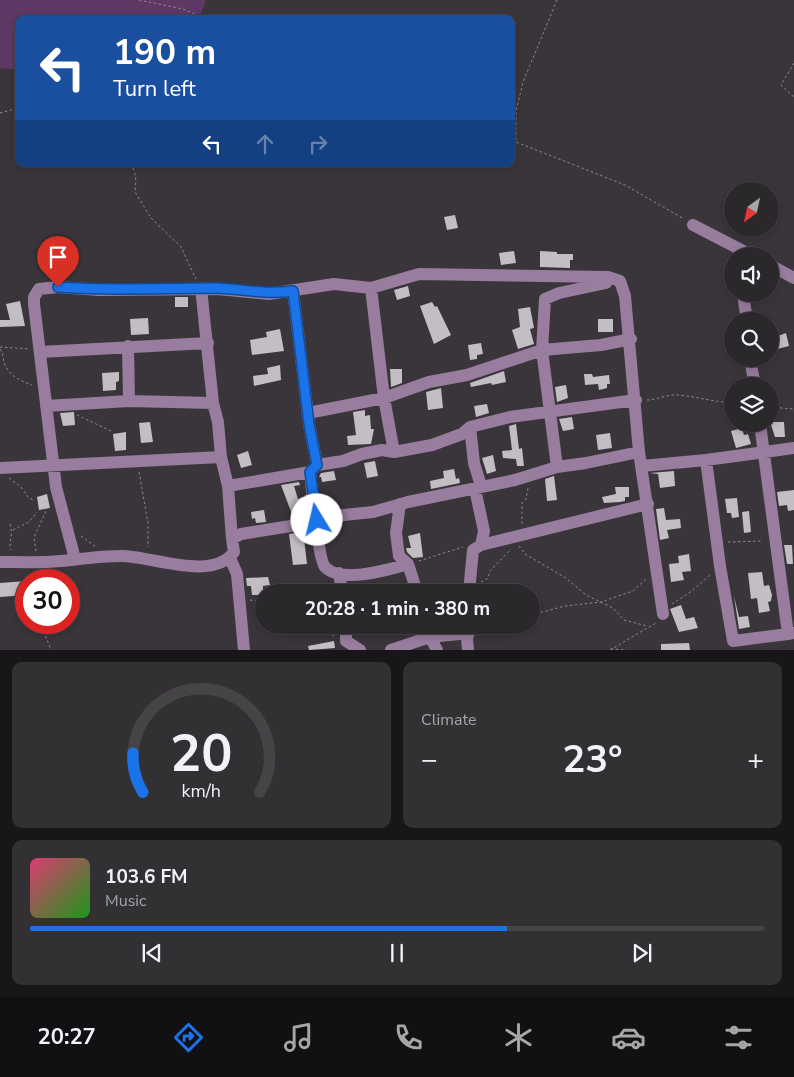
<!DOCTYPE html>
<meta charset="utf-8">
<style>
:root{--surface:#2b282c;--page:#333034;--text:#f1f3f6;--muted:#a6a6a9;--line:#474448;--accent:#1a73e8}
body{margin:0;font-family:"Nunito Sans",sans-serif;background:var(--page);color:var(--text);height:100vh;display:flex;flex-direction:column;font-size:19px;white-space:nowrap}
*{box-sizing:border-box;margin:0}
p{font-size:16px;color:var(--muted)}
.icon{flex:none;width:28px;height:28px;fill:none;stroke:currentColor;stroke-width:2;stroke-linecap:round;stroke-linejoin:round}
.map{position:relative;height:650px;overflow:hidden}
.side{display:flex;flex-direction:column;gap:12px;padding:12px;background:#181618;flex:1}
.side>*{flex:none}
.banner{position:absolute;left:15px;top:15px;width:500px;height:152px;border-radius:10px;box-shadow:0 2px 8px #0003,0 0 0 1px var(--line);background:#1a4fa0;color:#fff;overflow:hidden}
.needle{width:32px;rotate:213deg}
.tools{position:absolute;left:724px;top:182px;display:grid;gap:10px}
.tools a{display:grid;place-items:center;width:55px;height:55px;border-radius:50%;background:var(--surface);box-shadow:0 2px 8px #0003,0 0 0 1px var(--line);font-size:25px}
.speed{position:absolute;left:15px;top:569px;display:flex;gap:10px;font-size:25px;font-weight:700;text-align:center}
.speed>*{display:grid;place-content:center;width:65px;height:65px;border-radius:50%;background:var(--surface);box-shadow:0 2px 8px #0003,0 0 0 1px var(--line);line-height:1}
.speed .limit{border:8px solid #d22;background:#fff;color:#111}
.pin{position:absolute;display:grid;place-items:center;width:42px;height:42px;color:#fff;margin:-51px -21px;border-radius:50% 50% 50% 0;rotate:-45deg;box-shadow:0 0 5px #0007}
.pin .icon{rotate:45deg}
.me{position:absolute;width:55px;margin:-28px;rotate:351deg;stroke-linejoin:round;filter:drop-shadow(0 0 4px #0008)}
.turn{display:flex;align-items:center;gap:18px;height:105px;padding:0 15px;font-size:22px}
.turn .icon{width:65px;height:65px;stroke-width:2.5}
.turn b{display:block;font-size:35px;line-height:42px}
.lanes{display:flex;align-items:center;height:48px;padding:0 15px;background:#0003;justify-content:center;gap:25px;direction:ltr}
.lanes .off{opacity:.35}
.big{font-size:38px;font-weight:700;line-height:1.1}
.side .widget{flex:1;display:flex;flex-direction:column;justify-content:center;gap:8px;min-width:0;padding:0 18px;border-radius:10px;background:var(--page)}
.side .dial{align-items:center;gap:0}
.dial svg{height:130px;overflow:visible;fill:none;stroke:var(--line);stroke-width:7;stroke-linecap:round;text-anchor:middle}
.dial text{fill:var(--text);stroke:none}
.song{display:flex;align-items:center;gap:15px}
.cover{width:60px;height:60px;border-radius:8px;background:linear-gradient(135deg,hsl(340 70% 55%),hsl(120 70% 35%))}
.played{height:5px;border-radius:2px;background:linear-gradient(90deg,var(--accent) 65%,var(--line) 65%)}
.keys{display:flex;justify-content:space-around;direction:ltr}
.heat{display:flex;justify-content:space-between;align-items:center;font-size:28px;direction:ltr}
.side .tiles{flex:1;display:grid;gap:12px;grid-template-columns:1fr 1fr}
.widget:last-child{grid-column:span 2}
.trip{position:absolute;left:255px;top:584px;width:285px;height:50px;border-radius:25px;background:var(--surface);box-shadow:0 2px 8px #0003,0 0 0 1px var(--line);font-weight:700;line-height:50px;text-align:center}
.tabs{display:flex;height:80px;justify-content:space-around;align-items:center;background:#111012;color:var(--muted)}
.tabs .icon{width:35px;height:35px}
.tabs .selected{color:var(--accent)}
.tabs b{font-size:22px;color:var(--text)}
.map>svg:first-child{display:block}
.green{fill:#5e3966}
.building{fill:#c3bec4}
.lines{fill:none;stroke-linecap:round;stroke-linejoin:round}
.path{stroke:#8d8a8e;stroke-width:1;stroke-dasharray:2.5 2.5;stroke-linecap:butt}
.minor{stroke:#987d9e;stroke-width:12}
.route-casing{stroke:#114b97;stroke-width:12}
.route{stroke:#1a73e8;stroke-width:9}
</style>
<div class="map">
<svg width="794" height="650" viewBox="0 0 794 650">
<rect width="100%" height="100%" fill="#39353a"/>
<!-- green -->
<path class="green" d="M0 0H206L199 19H19V70L0 68Z"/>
<!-- building -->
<path class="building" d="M455 215 458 228 447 230 444 217Z
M514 251 516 263 501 265 499 253Z
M540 251 557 252V254H573V260H570V268L540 267Z
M408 286 410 296 397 300 394 290Z
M175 297H192H188V307H175Z
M20 301 25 326 0 327V320H10L6 304Z
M432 302 435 307 437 306 451 335 434 344 420 306Z
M530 307 534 328 530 329 534 344 518 349 512 330 520 327 518 309Z
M148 318 149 334 131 335 130 319Z
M598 319H613V332H598Z
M280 329 284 351 252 355 250 340 267 337 266 332Z
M786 333 789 346 777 349 770 339Z
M481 343 483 354 477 355V359L470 360 468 345Z
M280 365 281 380 254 386 253 376 268 374 267 368Z
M390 369H402V383L391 387Z
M504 371 506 382 492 385 491 383 471 387 470 383Z
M119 372V381L116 382V390L103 391 102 373Z
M584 374H592L593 377 609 375 610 384H607V388L599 390 598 384 585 385Z
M566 385 568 398 557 402 555 387Z
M441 388 443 408 428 410 426 392Z
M487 404 489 413 476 417 474 406Z
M365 410V416L370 415 371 429H374L371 444 348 445 347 436 356 435 353 412Z
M74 412 75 425 63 426 60 413Z
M572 417 574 429 563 431 559 419Z
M150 422 153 442 141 443 139 423Z
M770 422H784L785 437H775Z
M516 424 519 449 522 448 524 466H517L516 459 503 458 502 451 512 450 509 426Z
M742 428 744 435 748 434 751 444 736 448 731 431Z
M126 432V450L115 451 113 434Z
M610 433 612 448 598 450 596 435Z
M248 451 252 465 241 468 237 455Z
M493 455 496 471 487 474 482 458Z
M375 461 378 476 367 478 364 463Z
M454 469 456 479 459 478 460 483 431 489 430 481 444 478 443 471Z
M334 471 336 480 322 482 321 477H319L321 473Z
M674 471 675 486 660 488 658 474 650 473Z
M554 476 557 500 547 501 545 479Z
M299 482 300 485 294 486 298 499 302 497 306 512 293 517 281 485Z
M615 487H629V497H625V501L620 502 604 503 602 497 616 494Z
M794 490V510L788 511 787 505 779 506 777 492Z
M47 494 50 508 39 510 37 497Z
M737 498 739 517 732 518 731 513H727L725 499Z
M664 508 666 520 680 519 681 528 667 530 669 538 660 540 656 509Z
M264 510 266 522 256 523 255 518 252 519 251 512Z
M749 511 751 532 744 533 742 512Z
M309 531 310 538H304L307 564 293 565 289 534Z
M420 533 423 557 413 558 407 552 406 548H411L408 536Z
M784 545H792L793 564H787Z
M689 554 691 571 682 572 684 580 671 582 669 564 679 563 678 556Z
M762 572 764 586 769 585 772 595 771 601 768 602 770 611 759 613 757 598 751 599 748 573Z
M268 577 270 585 263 586V595H252L251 586H247L246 578Z
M26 581V595L0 597V583Z
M734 596 739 617 748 616 750 627 739 629Z
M681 605 686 619 694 617 698 628 679 632 670 609Z
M334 641 335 648 309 650 308 646Z
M689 643 690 650H661V644Z"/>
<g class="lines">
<!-- path -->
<path class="path" d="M139 0 183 9 206 19
M557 0 523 82 516 111V142L625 185 684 219
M794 63 781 85 794 97
M0 113 19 108
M130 164C137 172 136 181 135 192L151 218 181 247 196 279
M0 347 30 349
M0 349C4 355 3 360 5 365 10 377 22 381 32 385
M647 400C657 400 668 394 677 395 696 396 715 403 732 402
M770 407 794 409
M77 415 111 431
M139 472 148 523V547
M9 478 21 487 28 497 33 500
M10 524C14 534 8 542 11 550
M522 524V503L526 499 528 488
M13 530 29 522 37 512
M81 536 96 547
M728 542 763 541
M519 546 525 554 566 578 586 595 613 608 624 620 647 626
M36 551 34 537 46 511
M419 561 463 547
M55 580 63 572
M481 582 487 579 491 570 511 549
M250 600 264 602
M672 604 692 591 710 575
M531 615 565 606 601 602 633 591 646 579
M40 622 51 650
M310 625 334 636
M388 625 403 635
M611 649 626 650
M610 650 656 623"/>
<!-- minor -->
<path class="minor" d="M693 225 753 256
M770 265 794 278
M201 288 213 403 218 422 221 457 228 486 232 539
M371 288 384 398 394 452
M293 291 309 424 317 465
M743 294 747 321
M128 346 129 401
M40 352 208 343
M750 359 755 386
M46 406 129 401 213 403
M308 413 384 398 429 382 467 375 542 350 601 345 631 339
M760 424 788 634 794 633
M470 427 474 463 481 486
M706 460 720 566 733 641 788 634
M642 466 706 460 794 448
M557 467 542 350 545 299 559 293 606 283
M1 468 221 457
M310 472C312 488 318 559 325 567 341 584 388 570 408 564
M228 486 310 472 317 465 343 461 362 454 382 450 394 452 432 445 462 434 470 427 510 417 636 400
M400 504 396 533 399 556 408 564 417 592
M481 545 648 504
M230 558 237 574 244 650
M75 559 56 487 34 304V297L39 289 58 287 99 290 218 289 269 294 334 284 371 288 419 274 608 277 620 281 625 296 639 452 663 614
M0 562C20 562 41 563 61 561 81 559 101 556 122 556 152 556 212 582 234 552L232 539 241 534 309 523 334 516 373 512 408 502 515 480 557 467 586 463 639 452
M339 573 342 592
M469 592 473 550 481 545 484 531 475 489
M346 625V641L360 650
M427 625 430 637 437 650
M391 650 430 637 469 633
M468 650 467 639 470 625"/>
</g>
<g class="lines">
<!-- route casing -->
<g class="route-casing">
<path id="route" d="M58 287C110 291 163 288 216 288 242 289 266 295 293 291L309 424 317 465 310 472 317 520"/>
</g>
<!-- route -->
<use href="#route" class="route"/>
</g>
</svg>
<div class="tools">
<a><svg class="needle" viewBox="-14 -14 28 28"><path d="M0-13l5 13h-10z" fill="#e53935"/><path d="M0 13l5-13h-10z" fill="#a6a6a9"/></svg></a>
<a><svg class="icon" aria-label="sound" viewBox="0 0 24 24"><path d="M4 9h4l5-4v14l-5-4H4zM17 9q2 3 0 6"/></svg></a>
<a><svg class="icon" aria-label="search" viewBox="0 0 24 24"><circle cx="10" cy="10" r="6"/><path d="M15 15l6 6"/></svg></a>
<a><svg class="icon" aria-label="layers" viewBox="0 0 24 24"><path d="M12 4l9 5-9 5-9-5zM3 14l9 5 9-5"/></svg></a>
</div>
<div class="speed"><div class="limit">30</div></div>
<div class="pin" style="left:58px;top:287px;background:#d93025"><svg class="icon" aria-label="arrive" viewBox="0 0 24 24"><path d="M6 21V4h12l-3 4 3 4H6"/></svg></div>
<svg class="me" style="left:317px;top:520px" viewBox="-20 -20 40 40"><circle r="19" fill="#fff"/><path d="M0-13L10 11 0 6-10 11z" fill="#1a73e8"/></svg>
<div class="trip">20:28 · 1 min · 380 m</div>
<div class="banner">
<div class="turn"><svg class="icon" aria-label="left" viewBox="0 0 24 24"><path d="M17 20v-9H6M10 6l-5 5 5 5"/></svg><div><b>190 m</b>Turn left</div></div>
<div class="lanes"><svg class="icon" aria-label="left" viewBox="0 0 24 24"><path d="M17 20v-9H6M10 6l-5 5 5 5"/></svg><svg class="icon off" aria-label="ahead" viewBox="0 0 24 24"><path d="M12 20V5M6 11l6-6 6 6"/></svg><svg class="icon off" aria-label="right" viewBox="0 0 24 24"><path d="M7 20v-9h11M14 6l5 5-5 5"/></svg></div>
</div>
</div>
<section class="side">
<div class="tiles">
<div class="widget dial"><svg viewBox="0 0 100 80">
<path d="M14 69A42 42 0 1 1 86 69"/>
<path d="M14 69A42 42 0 0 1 8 45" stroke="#1a73e8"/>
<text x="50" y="56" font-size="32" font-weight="700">20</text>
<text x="50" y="72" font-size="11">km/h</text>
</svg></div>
<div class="widget"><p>Climate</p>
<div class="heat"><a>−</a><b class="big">23°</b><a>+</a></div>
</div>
<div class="widget">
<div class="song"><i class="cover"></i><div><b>103.6 FM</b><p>Music</p></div></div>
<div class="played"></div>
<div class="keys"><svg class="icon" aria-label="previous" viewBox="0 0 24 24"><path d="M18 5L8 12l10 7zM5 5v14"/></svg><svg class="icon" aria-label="pause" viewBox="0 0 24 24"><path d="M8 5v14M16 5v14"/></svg><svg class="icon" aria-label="next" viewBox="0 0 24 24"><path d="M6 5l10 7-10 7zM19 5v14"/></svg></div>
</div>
</div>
</section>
<nav class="tabs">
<b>20:27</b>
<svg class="icon selected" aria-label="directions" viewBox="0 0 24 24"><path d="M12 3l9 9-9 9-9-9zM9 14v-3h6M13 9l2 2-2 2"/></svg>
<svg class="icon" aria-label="music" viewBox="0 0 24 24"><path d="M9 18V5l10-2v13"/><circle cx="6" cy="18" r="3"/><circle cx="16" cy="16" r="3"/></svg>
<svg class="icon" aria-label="phone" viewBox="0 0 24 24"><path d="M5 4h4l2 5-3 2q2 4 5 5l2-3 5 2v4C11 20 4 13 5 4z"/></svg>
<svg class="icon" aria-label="climate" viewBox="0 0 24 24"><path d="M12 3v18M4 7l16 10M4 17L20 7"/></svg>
<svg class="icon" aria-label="car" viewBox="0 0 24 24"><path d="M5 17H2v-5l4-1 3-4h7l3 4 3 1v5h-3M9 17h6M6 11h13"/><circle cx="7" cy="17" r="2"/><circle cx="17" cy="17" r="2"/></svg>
<svg class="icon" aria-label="filters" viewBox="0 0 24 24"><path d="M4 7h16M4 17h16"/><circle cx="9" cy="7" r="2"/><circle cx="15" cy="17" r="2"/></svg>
</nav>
